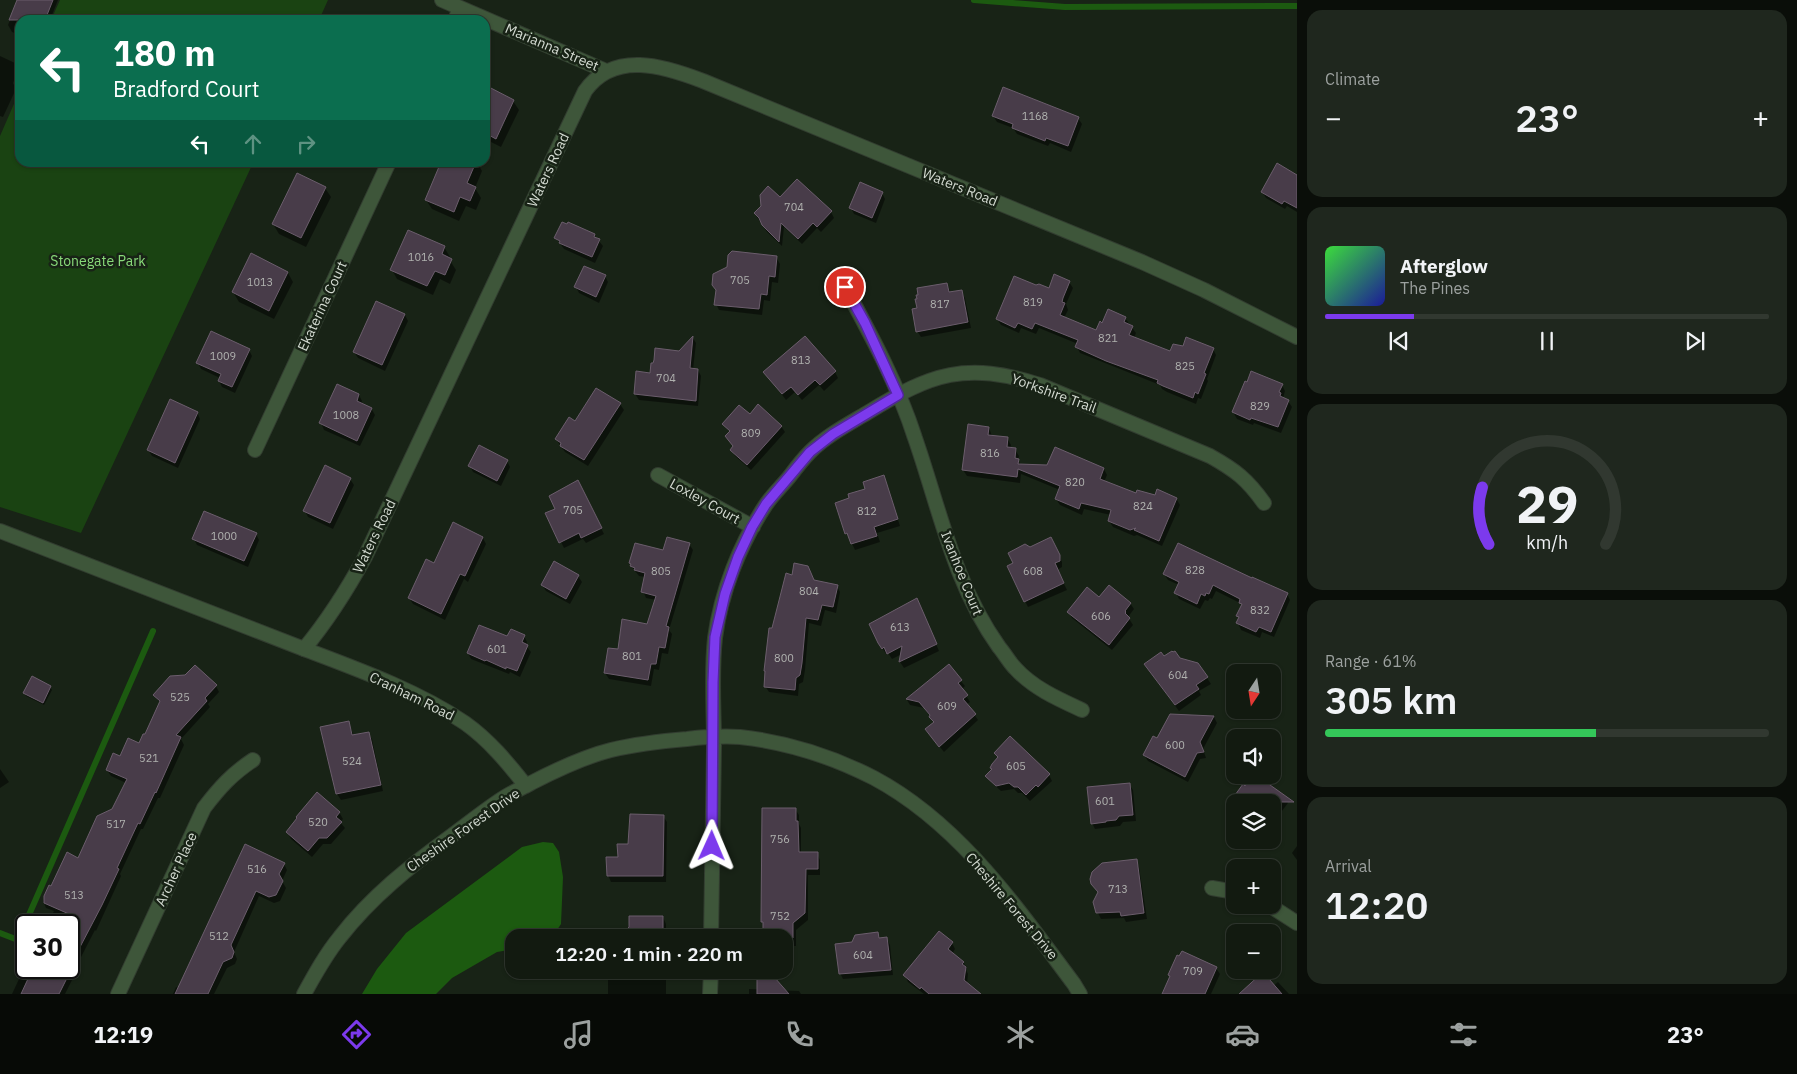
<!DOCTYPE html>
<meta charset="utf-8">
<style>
:root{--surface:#121a10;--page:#1f271e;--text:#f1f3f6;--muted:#9ca19f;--line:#313830;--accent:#7c3aed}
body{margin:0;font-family:"IBM Plex Sans",sans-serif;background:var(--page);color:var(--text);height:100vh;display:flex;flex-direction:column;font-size:19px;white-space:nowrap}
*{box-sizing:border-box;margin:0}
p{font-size:16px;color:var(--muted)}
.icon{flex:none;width:28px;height:28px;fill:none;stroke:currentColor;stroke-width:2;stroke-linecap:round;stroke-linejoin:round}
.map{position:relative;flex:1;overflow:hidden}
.sheet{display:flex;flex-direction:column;gap:10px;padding:10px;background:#0a0e09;width:500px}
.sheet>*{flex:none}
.top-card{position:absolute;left:15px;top:15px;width:475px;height:152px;border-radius:15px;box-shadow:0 1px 4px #0004,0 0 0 1px var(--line);background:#0b6e4f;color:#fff;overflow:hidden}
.needle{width:32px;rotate:192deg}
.tools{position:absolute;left:1226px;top:664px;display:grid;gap:10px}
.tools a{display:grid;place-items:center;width:55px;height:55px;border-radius:10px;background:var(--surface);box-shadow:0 1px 4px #0004,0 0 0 1px var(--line);font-size:25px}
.speed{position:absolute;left:15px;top:914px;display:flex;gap:10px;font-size:25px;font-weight:700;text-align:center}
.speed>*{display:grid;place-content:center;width:65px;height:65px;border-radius:50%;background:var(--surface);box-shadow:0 1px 4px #0004,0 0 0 1px var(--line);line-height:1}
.speed .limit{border:2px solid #111;border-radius:8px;background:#fff;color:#111}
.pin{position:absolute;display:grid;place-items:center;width:42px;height:42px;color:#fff;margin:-21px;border:2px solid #fff;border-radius:50%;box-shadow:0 1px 5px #0007}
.me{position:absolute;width:55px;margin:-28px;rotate:1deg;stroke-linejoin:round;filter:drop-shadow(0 0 4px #0008)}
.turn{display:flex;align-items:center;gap:18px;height:105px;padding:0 15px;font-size:22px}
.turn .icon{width:65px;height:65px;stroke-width:2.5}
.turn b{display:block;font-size:35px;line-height:42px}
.lanes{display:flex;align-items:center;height:48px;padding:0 15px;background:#0003;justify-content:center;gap:25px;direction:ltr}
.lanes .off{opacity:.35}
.big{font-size:38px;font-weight:600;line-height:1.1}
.sheet .widget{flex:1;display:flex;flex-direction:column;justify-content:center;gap:8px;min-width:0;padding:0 18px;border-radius:15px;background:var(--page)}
.sheet .dial{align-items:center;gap:0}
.dial svg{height:130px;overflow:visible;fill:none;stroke:var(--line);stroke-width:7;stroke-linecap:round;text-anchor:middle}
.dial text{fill:var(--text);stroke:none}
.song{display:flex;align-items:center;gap:15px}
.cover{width:60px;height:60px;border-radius:8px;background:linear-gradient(135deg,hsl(120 70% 55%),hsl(240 70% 35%))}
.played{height:5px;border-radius:2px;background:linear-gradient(90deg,var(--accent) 20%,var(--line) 20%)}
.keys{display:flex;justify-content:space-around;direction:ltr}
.heat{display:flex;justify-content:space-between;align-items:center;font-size:28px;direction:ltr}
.charge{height:8px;border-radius:4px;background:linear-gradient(90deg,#34c759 61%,var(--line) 0)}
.trip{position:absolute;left:505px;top:929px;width:288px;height:50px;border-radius:15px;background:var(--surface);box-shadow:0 1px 4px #0004,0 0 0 1px var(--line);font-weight:600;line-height:50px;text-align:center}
.tab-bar{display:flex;height:80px;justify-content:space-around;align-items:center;background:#070a06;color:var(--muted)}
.tab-bar .icon{width:35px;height:35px}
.tab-bar .selected{color:var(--accent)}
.tab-bar b{font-size:22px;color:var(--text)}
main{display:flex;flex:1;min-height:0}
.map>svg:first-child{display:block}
.green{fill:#1a4312}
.water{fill:#1c5a10}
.shadow{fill:#0007}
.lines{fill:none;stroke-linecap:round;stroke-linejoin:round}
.stream{stroke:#1c5a10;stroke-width:6}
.building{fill:#483c49;stroke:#6b5d6c}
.minor-casing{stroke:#323d30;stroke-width:16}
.tertiary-casing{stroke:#323d30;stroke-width:16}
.minor{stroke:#3e563a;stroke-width:14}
.tertiary{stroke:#3e563a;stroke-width:14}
.route-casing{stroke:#51269a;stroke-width:12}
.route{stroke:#7c3aed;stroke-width:9}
.labels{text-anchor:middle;stroke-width:5;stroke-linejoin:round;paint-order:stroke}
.number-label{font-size:11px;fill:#b0b2af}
.street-label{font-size:14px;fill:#d3dad1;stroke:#182316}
.park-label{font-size:14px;fill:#88d979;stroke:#182316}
</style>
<main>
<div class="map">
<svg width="1297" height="994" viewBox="0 0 1297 994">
<rect width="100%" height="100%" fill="#182316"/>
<!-- green -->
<path class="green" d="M60 0H328L319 20H51Z
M20 90V162L253 163 81 533 0 507V136Z"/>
<!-- water -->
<path class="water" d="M543 842 553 843 559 852 563 877 561 924 553 936 550 938H514V949L497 952 452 978 436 994H362L377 969 406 933 522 847Z"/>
<!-- shadow -->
<path class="shadow" d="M18 0H58L50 20H20V35L12 32 8 25Z
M0 56 15 63 19 69 13 83 16 89 3 117 0 116Z
M485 87 513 101 519 110 501 147 485 139Z
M993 116 1078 118 1082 124 1071 152 1050 143 1048 146 1017 134 1013 128 997 122Z
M443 162H477L482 171 475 188 481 198 476 210 466 206 459 221 432 209 426 200Z
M1297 176V212L1287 206 1285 209 1266 198 1262 192Z
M325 188 331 197 306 247 279 234 273 224Z
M882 193 885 199 876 223 854 214 851 208Z
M780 199 831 212 834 218 821 232 817 228 802 244 784 227 782 246 767 232 755 214 762 206Z
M594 235 603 246 595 263 564 249 556 238Z
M444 247 450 257 449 259 456 270 450 284 440 279 433 295 397 279 392 270Z
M252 255 288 273 293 282 274 319 239 302 233 292Z
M776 257 780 264 778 283 772 282 770 301 764 300 762 315 719 310 716 304Z
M605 276 608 282 599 303 579 293 576 287Z
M1069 282 1073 288 1066 304 1068 310 1064 318 1097 332 1103 324 1125 318 1136 333 1134 338 1171 353 1213 349 1216 355 1207 379 1208 381 1201 399 1198 398 1196 404 1167 392 1162 389 1160 385 1080 353 1077 347 1078 344 1039 328 1036 334 1021 328 1019 333 1001 325 997 319 1036 287 1049 290Z
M947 284 951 293 961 291 965 298 971 328 921 337 917 331 918 309Z
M377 303 405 315 408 321 385 371 358 358 354 352Z
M693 338 696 343 693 370H698L701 376 698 406 639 400 635 394 651 374 679 352Z
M249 350 252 356 235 393 222 387 219 381 220 378 201 369 198 363Z
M765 372H835L838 378 824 391 819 385 802 400 795 392 786 400Z
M1282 385 1285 391 1283 398 1288 401 1292 407 1281 433 1254 423 1253 425 1237 419 1233 412Z
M359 395 362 401 361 404 371 408 375 415 360 446 324 430 321 423Z
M620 404 624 410 588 466 565 452 560 445 556 439 576 422Z
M197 412 200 419 178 468 152 456 148 450Z
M750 416 781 426 785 432 751 470 735 456 731 450 734 447 726 436 730 432 724 424Z
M989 428 992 436 1007 438 1011 445 1010 449 1015 450 1019 456 1018 460 1021 465 1104 469 1107 475 1104 482 1137 495 1176 498 1180 505 1162 546 1137 535 1134 536 1113 527 1109 521 1111 515 1084 509 1082 515 1060 505 1056 499 1060 490 1021 474 1020 483 967 476 963 470Z
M507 461 510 467 501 486 473 472 470 466Z
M350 479 354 485 333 529 308 517 305 511Z
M886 483 900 526 877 533 880 542 855 550 847 533 837 503Z
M581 488 604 534 586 543 583 539 564 548 547 514 557 509Z
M454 524 483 538 486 544 468 582 464 579 445 620 413 604 409 598 434 564Z
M256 534 259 540 248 567 197 545 194 539Z
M689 544 693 550 669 630 672 634 668 654 662 653 659 670 654 669 651 686 609 679 605 673 619 651 648 625 656 600 646 598 643 591 645 577 639 576 631 566Z
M1054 544 1062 562V567L1057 570 1067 590 1028 607 1025 601 1014 563 1030 548Z
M1164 574 1252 580 1287 594 1290 600 1274 637 1262 632 1260 638 1241 630 1238 623 1240 619 1238 616 1242 606 1240 603 1216 591 1212 599 1210 598 1208 601 1205 600 1200 609 1179 599 1176 593 1179 585 1168 580Z
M578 576 582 582 570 604 546 591 542 585Z
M814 581 837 586 840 592 836 613 825 610 821 626 809 623 805 670 803 682 799 684 798 696 769 692 765 686 773 630Z
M1099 599 1130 603 1134 609 1128 617 1133 625 1112 650 1072 618 1069 612Z
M920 606 939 651 904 668 900 662 902 654 892 659 888 653 886 654 879 642Z
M524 636 527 642 526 646 531 652 520 677 510 672 509 674 471 659 468 653 508 638Z
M1163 658 1180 659 1207 678 1211 684 1199 691 1201 695 1179 711 1149 671Z
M948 666 965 686 962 689 970 702 967 704 978 720 944 752 926 730 934 723 930 716 924 708 910 705 907 700Z
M33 678 50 687 52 690 44 705 26 696 24 693Z
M216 686 219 692 208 704 210 707 181 739 184 745 160 798H158L143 829H141L120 874 121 876 96 931 95 930 79 961 80 964 65 994H12L26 964V968H69V925H47L54 911 46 908 43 901 50 887 52 888 79 859 113 810 126 783 111 776 107 770 139 745 146 735 160 703 154 695Z
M1170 715 1214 717 1217 723 1203 749 1206 758 1200 759 1188 782 1148 761 1144 755 1157 740Z
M348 722 354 736 368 733 372 739 383 791 341 800 337 794 321 728Z
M0 769 9 782 0 788Z
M993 770 1049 775 1052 781 1030 801 1022 793H1018L1014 789 1001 791 991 782 987 776Z
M1129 784 1133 790 1136 821 1123 822 1120 826 1095 829 1092 823Z
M1243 786 1285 797 1288 803 1272 824V802H1235V815L1233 814 1229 808Z
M795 809 799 815V824L801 828V853L817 854 820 860V875H808V920L796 930V946H784V938L763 922Z
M339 812 343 819 340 822 345 828 331 844H323L312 857 291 839 287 832Z
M663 816 667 822 666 882H611L608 875 629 845Z
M246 845 284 864 287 870 282 881 286 888 280 901 274 903 259 896 234 952 237 959 235 964 227 968 214 994H173L176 987 179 988Z
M1297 846V860L1292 853Z
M1136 861 1139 867 1147 919 1126 922 1124 918 1101 919 1098 913 1099 894 1092 884Z
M630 917H663L666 924V938H626Z
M878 934 881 939H887L890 945 893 975 843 979 840 973 853 944Z
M952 943 955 949 952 954 963 962 967 968 966 970 968 974 967 984 975 994H924L908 982 905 976Z
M1216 968 1220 974 1211 994H1164Z
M608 970H666V994H608Z
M1278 982 1289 994H1241L1273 986Z
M749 989 799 991 801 994H749Z"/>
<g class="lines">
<!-- stream -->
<path class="stream" d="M974 0 1065 7 1297 6
M0 933 18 940 153 631"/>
</g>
<!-- building -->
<path class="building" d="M17 0H53L45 20H9Z
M485 85 514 100 496 139 485 133Z
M1003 87 1079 117 1068 146 1046 138 1045 141 1012 128 1013 124 992 116Z
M441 162H476L467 183 476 187 470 201 460 197 454 212 425 200Z
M1277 163 1297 175V208L1284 201 1282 204 1261 192Z
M297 173 326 187 301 238 272 224Z
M797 179 832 211 817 227 813 223 798 239 781 223 779 242 762 225 759 218 754 213 761 206 760 195 768 186 780 197Z
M860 182 883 192 872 218 849 208Z
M562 222 567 224 568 222 595 234 594 237 600 239 592 257 559 243 560 241 554 238Z
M408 230 445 246 442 254 452 259 445 275 435 271 427 286 390 270Z
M732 251 777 256 775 277 769 276 767 295 761 294 759 309 714 305 716 290 712 285 713 274 727 267 728 255Z
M251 253 288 272 269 311 232 292Z
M584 266 606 275 596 297 574 287Z
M1054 274 1070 281 1063 298 1062 302 1065 303 1060 315 1096 330 1100 321 1102 323 1108 309 1126 317 1124 322 1133 326 1129 335 1170 351 1173 344 1183 346 1186 337 1214 348 1204 373 1206 374 1198 394 1195 392 1193 398 1163 386 1157 383 1158 380 1106 361 1075 347 1078 340 1035 323 1032 329 1018 323 1015 328 996 319 1014 276 1036 285 1039 284 1049 288Z
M947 283 949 292 962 290 968 322 916 332 912 309 917 308 915 299H917L916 295H918L917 288Z
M376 301 405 314 382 365 353 352Z
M211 331 250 349 232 387 218 381 221 374 196 363Z
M693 336 690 368 698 369 696 401 634 394 636 371 650 373 651 363H653L654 360 655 348 679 351Z
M805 336 836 371 820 385 815 380 798 395 791 387 782 394 763 372Z
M1251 371 1283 384 1279 392 1281 393 1280 396 1289 400 1278 427 1251 418 1250 420 1232 412 1245 381 1247 382Z
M337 384 359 394 357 401 372 408 357 441 319 423Z
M596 388 621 403 584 460 560 446 561 443 555 439 569 417 575 421Z
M170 399 198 412 175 463 147 450Z
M758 404 782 426 747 465 730 450 733 446 725 436 730 431 722 424 739 405 750 414Z
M968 424 989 427 988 435 1008 437 1007 447 1016 448 1015 458 1019 459 1018 464 1047 465 1055 447 1104 468 1100 479 1136 493 1137 490 1155 495 1157 489 1177 498 1159 541 1134 530 1136 528 1130 530 1108 521 1111 510 1081 503 1079 509 1055 499 1060 486 1018 469 1017 477 962 470Z
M479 445 508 460 497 481 468 466Z
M325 465 351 478 330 523 303 511Z
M884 475 898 519 874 527 877 536 851 544 847 533 845 534 835 503 849 498 848 494 865 489 863 482Z
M578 480 602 528 581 538 579 533 559 543 545 513 555 509 549 496Z
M204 511 257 533 244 561 192 539Z
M453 522 483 537 465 576 460 574 441 614 408 598 426 559 434 563Z
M667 537 690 543 666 626 669 627 665 648 659 647 656 664H651L648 680 604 673 608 648 618 649 622 619 647 624 656 596 641 592 645 573 634 570 635 568 630 566 631 564 629 563 635 543 663 550Z
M1051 537 1060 555V561L1055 563 1064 583 1024 602 1007 566 1013 563 1008 553 1025 544 1030 547Z
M1178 543 1252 578V577L1288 593 1271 632 1259 627 1256 632 1236 623 1239 617 1236 616 1242 604 1239 603 1240 599 1213 585 1209 594 1206 593 1205 596 1201 594 1197 604 1174 593 1179 582 1163 574Z
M554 561 579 575 566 599 541 585Z
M794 563 808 566 814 580 838 585 833 607 822 605 818 620 806 618 802 663 800 675 796 678 795 690 764 687 765 671H764L769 628H772L786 573 792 575Z
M1109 585 1131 603 1125 611 1126 612 1125 613 1130 618 1109 645 1067 612 1087 587 1099 597Z
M917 598 937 644 899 662 902 646 887 654 884 647 882 649 878 643 869 624Z
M479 625 507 636 511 629 525 635 522 642 528 645 517 671 506 667V669L486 660 485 661 467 653Z
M1172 651 1173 652 1175 651 1180 658 1198 663 1208 677 1196 685 1199 689 1175 705 1144 664 1161 652 1164 656Z
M949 664 962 680 958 683 968 695 963 699 976 714 939 747 925 729 934 722 929 717 930 715 919 702 906 699Z
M195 665 217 685 205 698 207 701 176 735 181 737 156 793 155 792 140 824 138 823 117 868 119 869 102 905 69 968H72L59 994H21L33 968H69V914L44 903V896L49 885 51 886 67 852 78 858 97 816 112 809 127 779 106 770 113 753 120 756 128 738 139 743 143 734H145L160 701 153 695 170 676 185 675Z
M32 676 51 686 43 703 23 693Z
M1170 714 1214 716 1200 742 1204 752 1197 753 1185 777 1143 755 1153 736 1157 738Z
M349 721 352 735 369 732 381 785 336 794 320 727Z
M1010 736 1050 774 1038 787 1036 785 1026 795 1018 787H1014L1009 783 996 786 985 776 992 769 990 768 992 764 998 757 994 753Z
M1253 775H1256L1294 802H1230L1243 784 1245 786Z
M1130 783 1133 815 1119 816 1116 820 1106 821V822L1091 824 1087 787Z
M317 792 340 812 336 817 342 822 327 838H319L308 851 286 832 297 818 296 817Z
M762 808H796V821H798L799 852H818V869H806L805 913 793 923V938H763V922H761Z
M630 814 664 815 663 876H607L606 857H618L617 844H628Z
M245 844 285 863 279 874 283 881 276 895 269 897 256 891 231 945 234 952 232 958 223 962 208 994H175Z
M1137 859 1144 913 1121 916 1120 912 1096 913 1093 902 1098 892 1091 884 1090 879 1092 872 1102 863Z
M629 916H663V938H619L629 927Z
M939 931 953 942 948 949 964 962 962 964 966 967 964 980 981 994H929L921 987 920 989 903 975Z
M878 932 879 938 887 937 891 970 839 974 835 944 852 942 855 935Z
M1182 951 1217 967 1205 994H1162L1170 976 1168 975 1177 955 1179 956Z
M1263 972 1282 994H1239Z
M757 978H775L789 994H757Z"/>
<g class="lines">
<!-- minor casing -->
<g class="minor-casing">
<path id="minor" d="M442 0 606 71
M455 20 460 8
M845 287C871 335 898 385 915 438 940 510 954 584 999 647 1005 654 1009 662 1015 668 1033 688 1058 699 1082 710
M255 450 389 162
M658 475 753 527
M304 649C357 669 418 691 465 723 489 740 508 763 526 786
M1212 888 1235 892
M1269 905 1297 923
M711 938C712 873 713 809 714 745 714 710 711 673 715 638 721 592 740 544 765 506 772 495 782 486 790 476 796 468 803 459 810 452 826 436 847 425 867 413 932 373 966 361 1040 385L1210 456C1235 470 1247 479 1264 503
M118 994 204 808C220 787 232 774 253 760
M304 994C315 974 326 954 340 937 371 897 410 866 450 837 469 823 486 809 505 797 513 792 522 788 531 783 556 770 583 757 611 750 636 744 662 741 687 739 705 737 723 736 740 737 786 742 833 757 874 778 960 824 1017 908 1074 984L1080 994
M710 994 711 970"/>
</g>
<!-- tertiary casing -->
<g class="tertiary-casing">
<path id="tertiary" d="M0 531 304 649C328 620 347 590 365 557L585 91C614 50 664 66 703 81L1142 262 1204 290 1297 337"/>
</g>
<!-- minor -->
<use href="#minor" class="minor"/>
<!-- tertiary -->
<use href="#tertiary" class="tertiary"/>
</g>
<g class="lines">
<!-- route casing -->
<g class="route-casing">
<path id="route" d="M712 846 713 682 715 637 725 594 738 557 752 527 766 504 810 452 833 434 898 395 865 323 845 287"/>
</g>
<!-- route -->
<use href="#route" class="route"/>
</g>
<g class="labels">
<!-- number labels -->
<g class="number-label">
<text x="1035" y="120">1168</text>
<text x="794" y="211">704</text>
<text x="421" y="261">1016</text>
<text x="740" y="284">705</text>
<text x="260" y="286">1013</text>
<text x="1033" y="306">819</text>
<text x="940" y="308">817</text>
<text x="1108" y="342">821</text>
<text x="223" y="360">1009</text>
<text x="801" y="364">813</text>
<text x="1185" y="370">825</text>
<text x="666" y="382">704</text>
<text x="1260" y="410">829</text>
<text x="346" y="419">1008</text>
<text x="751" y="437">809</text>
<text x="990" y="457">816</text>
<text x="1075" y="486">820</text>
<text x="1143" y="510">824</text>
<text x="573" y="514">705</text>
<text x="867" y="515">812</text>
<text x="224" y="540">1000</text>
<text x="1195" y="574">828</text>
<text x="661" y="575">805</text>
<text x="1033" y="575">608</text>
<text x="809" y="595">804</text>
<text x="1260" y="614">832</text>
<text x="1101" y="620">606</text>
<text x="900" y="631">613</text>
<text x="497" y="653">601</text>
<text x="632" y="660">801</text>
<text x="784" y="662">800</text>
<text x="1178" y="679">604</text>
<text x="180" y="701">525</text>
<text x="947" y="710">609</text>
<text x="1175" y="749">600</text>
<text x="149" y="762">521</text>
<text x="352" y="765">524</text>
<text x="1016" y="770">605</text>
<text x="1105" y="805">601</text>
<text x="318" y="826">520</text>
<text x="116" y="828">517</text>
<text x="780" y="843">756</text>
<text x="257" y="873">516</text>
<text x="1118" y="893">713</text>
<text x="74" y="899">513</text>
<text x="780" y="920">752</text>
<text x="219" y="940">512</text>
<text x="863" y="959">604</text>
<text x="1193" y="975">709</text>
</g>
<!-- street labels -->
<g class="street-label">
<text transform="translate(552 47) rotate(23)" y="5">Marianna Street</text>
<text transform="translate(548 170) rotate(-65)" y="5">Waters Road</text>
<text transform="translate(960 187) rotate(22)" y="5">Waters Road</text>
<text transform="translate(322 306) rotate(-65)" y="5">Ekaterina Court</text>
<text transform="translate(1054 393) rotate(20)" y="5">Yorkshire Trail</text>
<text transform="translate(705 501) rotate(29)" y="5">Loxley Court</text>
<text transform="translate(374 536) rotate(-64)" y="5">Waters Road</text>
<text transform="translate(962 573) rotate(68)" y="5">Ivanhoe Court</text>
<text transform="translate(412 696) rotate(26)" y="5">Cranham Road</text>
<text transform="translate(463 830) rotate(-35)" y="5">Cheshire Forest Drive</text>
<text transform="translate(176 869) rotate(-65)" y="5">Archer Place</text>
<text transform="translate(1012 906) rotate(50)" y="5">Cheshire Forest Drive</text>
</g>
<!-- park labels -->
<g class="park-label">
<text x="98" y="266">Stonegate Park</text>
</g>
</g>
</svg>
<div class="tools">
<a><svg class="needle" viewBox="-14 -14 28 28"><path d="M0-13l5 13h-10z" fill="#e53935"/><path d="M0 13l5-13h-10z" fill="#9ca19f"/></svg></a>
<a><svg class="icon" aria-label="sound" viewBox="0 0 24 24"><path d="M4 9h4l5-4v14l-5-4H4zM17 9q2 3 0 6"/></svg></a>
<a><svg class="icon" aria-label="layers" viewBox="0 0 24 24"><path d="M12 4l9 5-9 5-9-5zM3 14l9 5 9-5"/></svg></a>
<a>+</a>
<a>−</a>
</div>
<div class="speed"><div class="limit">30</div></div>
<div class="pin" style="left:845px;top:287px;background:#d93025"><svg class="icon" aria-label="arrive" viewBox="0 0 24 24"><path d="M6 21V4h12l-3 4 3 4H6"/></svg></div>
<svg class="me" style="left:712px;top:846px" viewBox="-20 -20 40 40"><path d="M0-17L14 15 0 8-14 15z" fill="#7c3aed" stroke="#fff" stroke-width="4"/></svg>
<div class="trip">12:20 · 1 min · 220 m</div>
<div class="top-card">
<div class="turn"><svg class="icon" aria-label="left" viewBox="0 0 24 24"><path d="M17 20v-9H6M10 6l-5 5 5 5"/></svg><div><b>180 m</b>Bradford Court</div></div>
<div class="lanes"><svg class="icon" aria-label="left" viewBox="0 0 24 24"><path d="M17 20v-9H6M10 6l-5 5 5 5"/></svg><svg class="icon off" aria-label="ahead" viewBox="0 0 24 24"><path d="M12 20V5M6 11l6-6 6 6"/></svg><svg class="icon off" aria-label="right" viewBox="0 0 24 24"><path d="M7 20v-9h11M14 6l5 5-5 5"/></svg></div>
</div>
</div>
<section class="sheet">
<div class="widget"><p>Climate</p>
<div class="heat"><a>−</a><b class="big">23°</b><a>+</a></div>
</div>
<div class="widget">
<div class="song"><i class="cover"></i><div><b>Afterglow</b><p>The Pines</p></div></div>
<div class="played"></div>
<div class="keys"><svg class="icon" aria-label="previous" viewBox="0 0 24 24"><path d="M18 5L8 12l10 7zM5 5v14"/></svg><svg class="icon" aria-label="pause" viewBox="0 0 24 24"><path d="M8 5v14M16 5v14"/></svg><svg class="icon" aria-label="next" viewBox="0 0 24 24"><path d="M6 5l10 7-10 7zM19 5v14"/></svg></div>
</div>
<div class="widget dial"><svg viewBox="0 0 100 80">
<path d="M14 69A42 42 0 1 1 86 69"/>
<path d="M14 69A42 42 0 0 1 10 34" stroke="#7c3aed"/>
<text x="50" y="56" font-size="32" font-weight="700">29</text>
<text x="50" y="72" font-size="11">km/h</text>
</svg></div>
<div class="widget"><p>Range · 61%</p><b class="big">305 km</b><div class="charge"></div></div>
<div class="widget"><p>Arrival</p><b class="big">12:20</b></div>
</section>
</main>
<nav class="tab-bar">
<b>12:19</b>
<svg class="icon selected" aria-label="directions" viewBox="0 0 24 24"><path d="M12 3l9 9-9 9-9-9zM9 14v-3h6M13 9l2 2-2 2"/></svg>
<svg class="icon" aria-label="music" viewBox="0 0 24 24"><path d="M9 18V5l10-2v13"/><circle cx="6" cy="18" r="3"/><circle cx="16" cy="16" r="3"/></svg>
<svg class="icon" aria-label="phone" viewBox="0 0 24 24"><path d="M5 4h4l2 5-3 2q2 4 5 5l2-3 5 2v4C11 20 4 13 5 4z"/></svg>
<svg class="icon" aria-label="climate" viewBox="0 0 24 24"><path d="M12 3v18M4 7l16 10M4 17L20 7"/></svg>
<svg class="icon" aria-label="car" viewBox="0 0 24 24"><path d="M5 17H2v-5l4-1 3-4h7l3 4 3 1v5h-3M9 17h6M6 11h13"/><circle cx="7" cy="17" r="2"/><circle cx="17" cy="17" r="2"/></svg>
<svg class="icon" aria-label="filters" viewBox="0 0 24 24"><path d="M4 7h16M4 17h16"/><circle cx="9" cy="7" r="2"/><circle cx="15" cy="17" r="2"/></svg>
<b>23°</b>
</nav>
